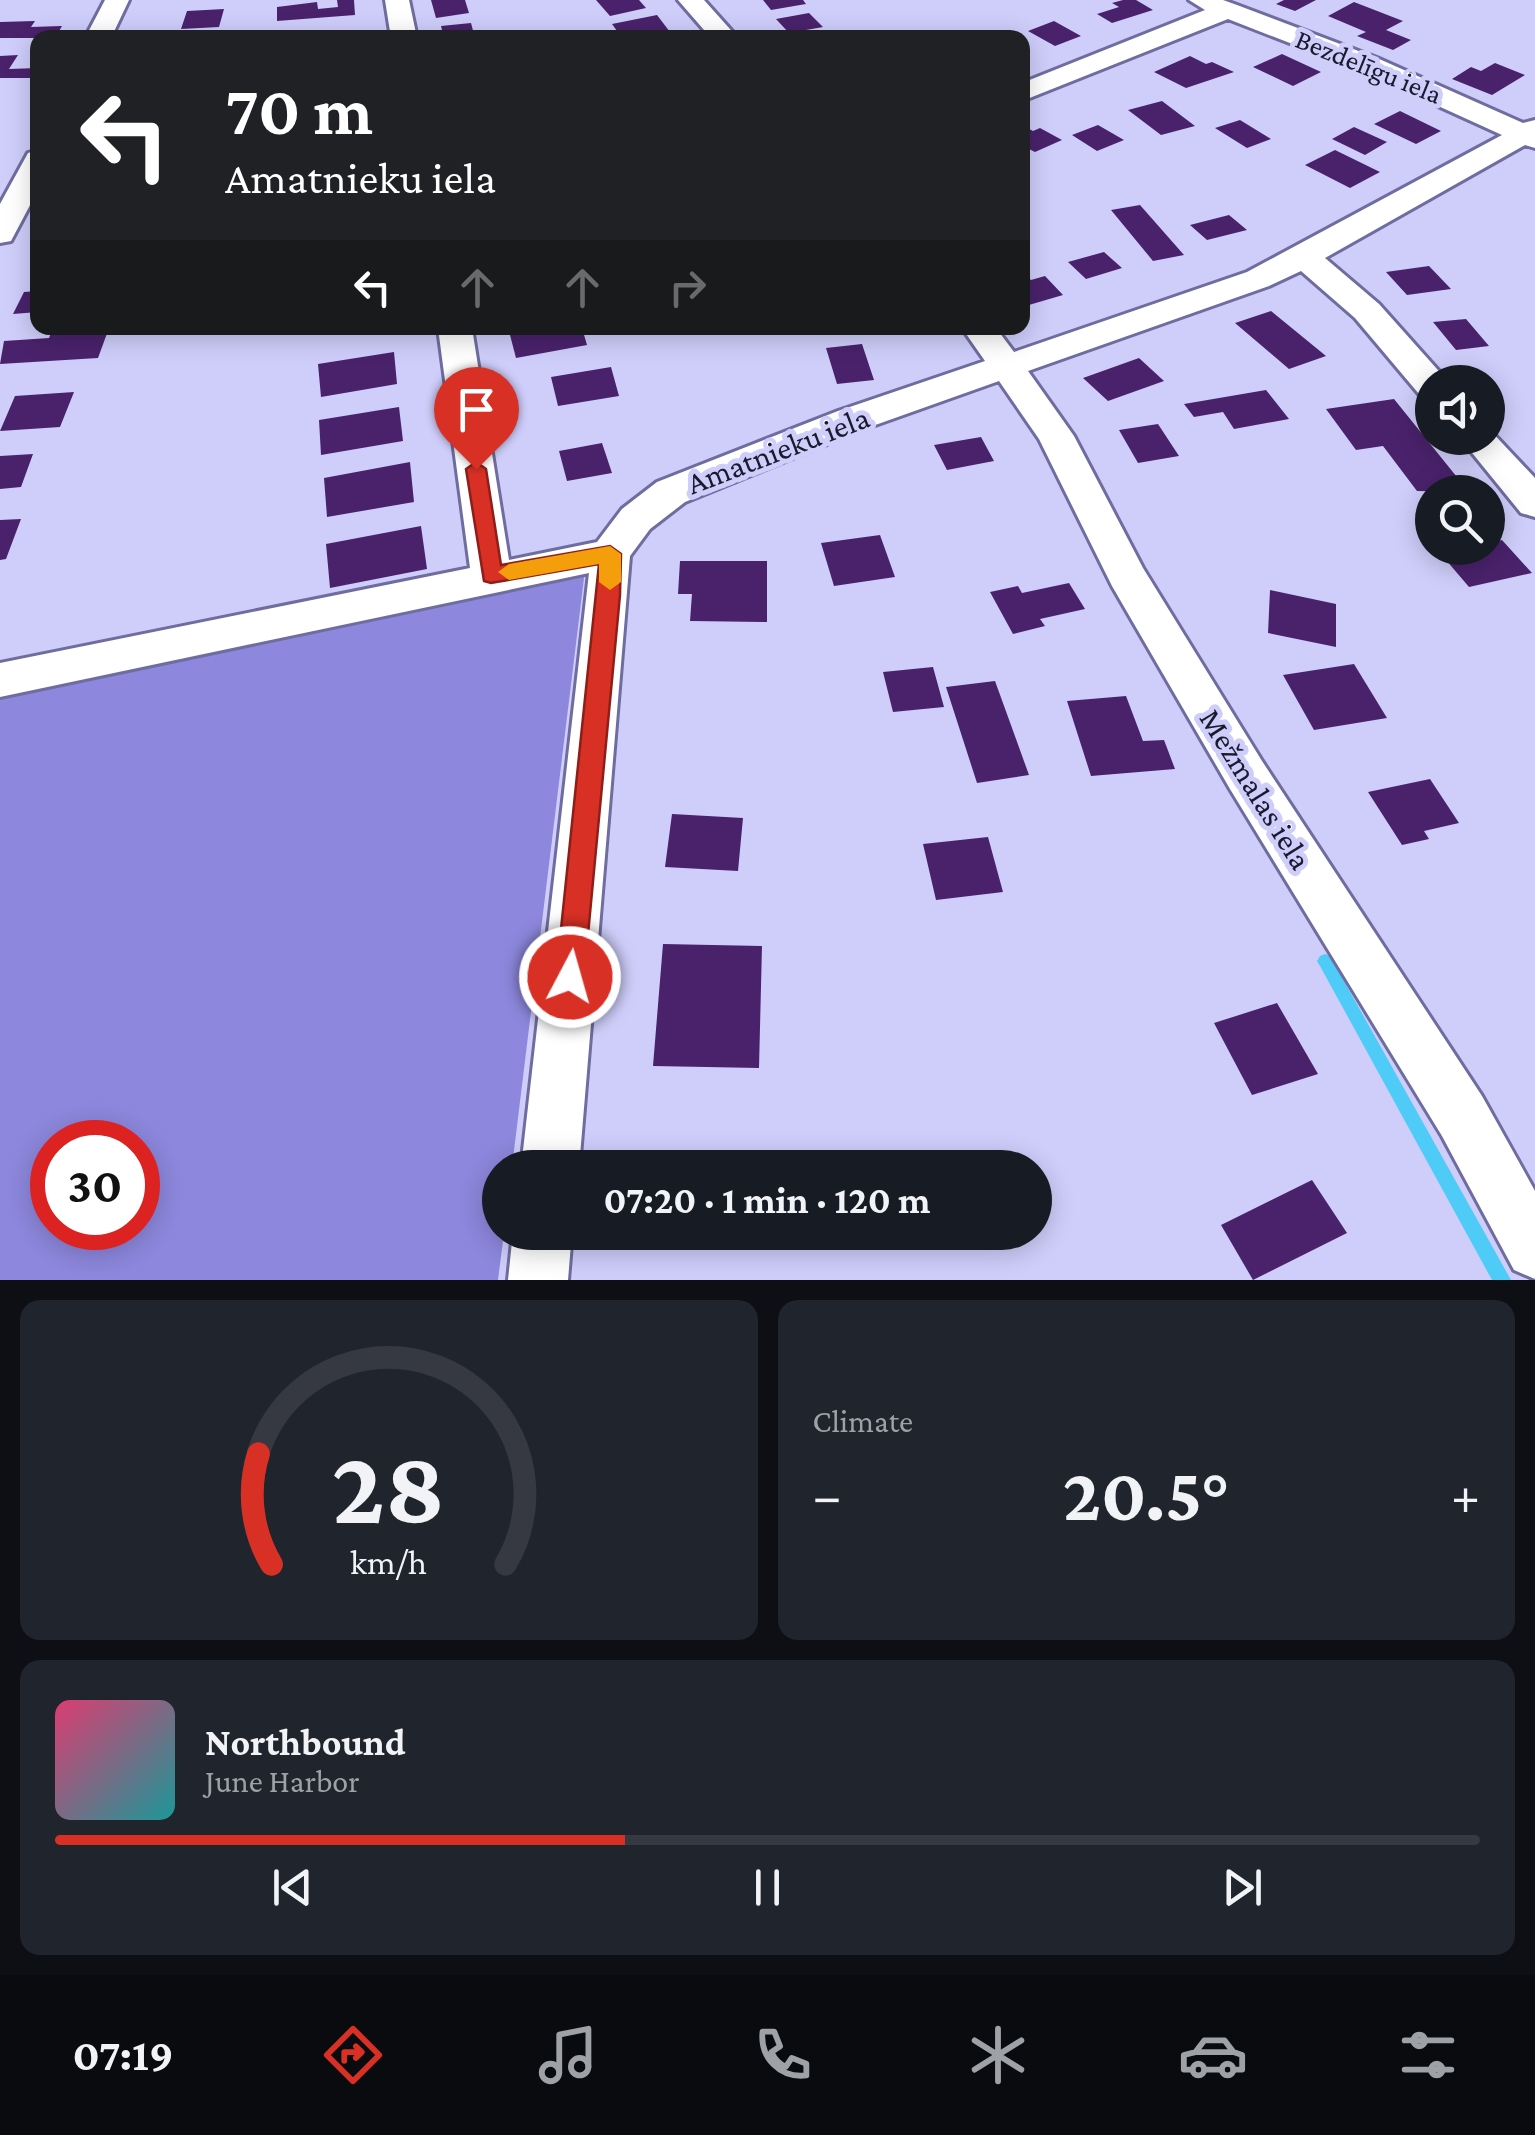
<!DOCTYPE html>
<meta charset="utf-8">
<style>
:root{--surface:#171b24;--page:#20242c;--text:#f1f3f6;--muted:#9ea1a6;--line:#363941;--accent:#d93025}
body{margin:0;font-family:"Crimson Pro",serif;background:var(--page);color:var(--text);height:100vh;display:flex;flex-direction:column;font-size:38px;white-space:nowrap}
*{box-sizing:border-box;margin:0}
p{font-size:32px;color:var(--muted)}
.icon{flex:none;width:55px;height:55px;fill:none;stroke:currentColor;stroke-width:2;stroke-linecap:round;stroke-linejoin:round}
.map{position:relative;height:1280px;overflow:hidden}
.drawer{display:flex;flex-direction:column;gap:20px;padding:20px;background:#0d0f14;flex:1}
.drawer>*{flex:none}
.hud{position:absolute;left:30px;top:30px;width:1000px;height:305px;border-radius:20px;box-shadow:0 5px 25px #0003;background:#202124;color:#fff;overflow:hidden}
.controls{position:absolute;left:1415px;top:365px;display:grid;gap:20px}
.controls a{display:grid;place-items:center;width:90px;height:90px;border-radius:50%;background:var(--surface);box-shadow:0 5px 25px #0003;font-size:50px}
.speed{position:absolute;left:30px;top:1120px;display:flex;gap:20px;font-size:50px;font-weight:700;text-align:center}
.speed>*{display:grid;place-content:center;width:130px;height:130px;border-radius:50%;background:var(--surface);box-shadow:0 5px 25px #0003;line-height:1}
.speed .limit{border:15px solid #d22;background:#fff;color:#111}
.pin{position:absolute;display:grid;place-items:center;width:85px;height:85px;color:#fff;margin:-102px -42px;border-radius:50% 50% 50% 0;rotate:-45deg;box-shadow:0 0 10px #0007}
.pin .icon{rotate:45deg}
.me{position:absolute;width:110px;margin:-55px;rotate:6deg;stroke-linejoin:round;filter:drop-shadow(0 0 8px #0008)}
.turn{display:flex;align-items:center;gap:35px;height:210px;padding:0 30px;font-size:45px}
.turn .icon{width:130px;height:130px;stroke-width:2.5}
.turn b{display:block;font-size:70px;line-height:85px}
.lanes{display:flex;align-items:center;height:95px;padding:0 30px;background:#0003;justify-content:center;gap:50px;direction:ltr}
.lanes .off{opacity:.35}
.big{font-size:75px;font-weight:700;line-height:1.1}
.drawer .widget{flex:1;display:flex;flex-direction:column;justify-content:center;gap:15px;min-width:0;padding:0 35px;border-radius:20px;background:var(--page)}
.drawer .dial{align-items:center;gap:0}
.dial svg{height:260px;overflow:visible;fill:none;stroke:var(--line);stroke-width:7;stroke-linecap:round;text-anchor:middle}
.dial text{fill:var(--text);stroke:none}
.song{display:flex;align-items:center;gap:30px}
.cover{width:120px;height:120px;border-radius:15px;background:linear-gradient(135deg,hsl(340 70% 55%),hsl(180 70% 35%))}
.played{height:10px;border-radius:5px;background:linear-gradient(90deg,var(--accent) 40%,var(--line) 40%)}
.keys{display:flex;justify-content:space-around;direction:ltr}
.heat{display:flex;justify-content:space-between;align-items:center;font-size:55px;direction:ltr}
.drawer .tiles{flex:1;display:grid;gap:20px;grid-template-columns:1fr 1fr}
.widget:last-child{grid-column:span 2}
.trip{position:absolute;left:482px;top:1150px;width:570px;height:100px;border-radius:50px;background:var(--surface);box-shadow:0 5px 25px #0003;font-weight:700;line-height:100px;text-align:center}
.dock{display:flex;height:160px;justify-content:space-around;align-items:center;background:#090b0e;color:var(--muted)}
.dock .icon{width:70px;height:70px}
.dock .on{color:var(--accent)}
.dock b{font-size:45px;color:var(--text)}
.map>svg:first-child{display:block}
.forest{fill:#8d87dd;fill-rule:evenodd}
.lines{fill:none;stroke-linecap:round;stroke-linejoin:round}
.stream{fill:#4fcbf7;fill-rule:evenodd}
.building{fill:#4a226c}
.street-casing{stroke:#6f6d9f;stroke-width:6}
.street{fill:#fff;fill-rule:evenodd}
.route{fill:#d93025;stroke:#8d1f18;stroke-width:2.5}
.slow{fill:#f59e0b}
.labels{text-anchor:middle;stroke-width:10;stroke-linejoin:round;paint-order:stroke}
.far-street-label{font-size:28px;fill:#1a192d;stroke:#cfcefb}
.street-label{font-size:32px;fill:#1a192d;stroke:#cfcefb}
</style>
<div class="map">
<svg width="1535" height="1280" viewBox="0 0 1535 1280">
<rect width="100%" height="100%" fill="#cfcefb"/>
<!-- forest -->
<path class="forest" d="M585 570 512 1167 500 1168V1232L504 1233 498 1280H0V699ZM52 1142H138V1228H52Z"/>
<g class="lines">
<!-- stream -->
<path class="stream" d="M1325 954 1330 956 1511 1280H1492L1320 966 1317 961 1320 956Z"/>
</g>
<!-- building -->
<path class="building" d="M337 0H354L355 15 277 21V7L317 2 318 9 338 7Z
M431 0H465L469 13 436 18Z
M596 0H639L646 8 610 16Z
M763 0H803L806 4 771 10Z
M1123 0H1136L1153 10 1112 23 1097 14 1119 7 1112 3Z
M1284 0H1316L1295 11 1276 4Z
M1354 2 1403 21 1386 30 1411 40 1393 50 1357 36 1366 32 1328 16Z
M224 9 219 27 181 29 187 11Z
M809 13 823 27 789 33 776 19Z
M657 15 670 32 622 38 612 24Z
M35 21 31 27 62 26 55 38H0V22Z
M1054 21 1081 36 1055 46 1028 31Z
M471 23 475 38H444L441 26Z
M1282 54 1321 72 1293 86 1253 67Z
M18 55 9 69 38 68 32 78H0V56Z
M1190 56 1206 64 1212 62 1234 72 1186 88 1154 72Z
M1495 63 1525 75 1492 95 1452 79 1471 67 1481 71Z
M1162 101 1195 126 1161 135 1128 110Z
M1400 111 1441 131 1416 144 1374 124Z
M1240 120 1271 139 1247 148 1215 128Z
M1022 125 1033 131 1040 128 1062 140 1035 152 1029 149 1022 152Z
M1098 125 1124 140 1097 151 1072 135Z
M1354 127 1387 142 1365 155 1332 139Z
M1335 150 1380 172 1350 188 1305 165Z
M1140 205 1184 255 1153 261 1111 210Z
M1229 215 1247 230 1207 240 1190 225Z
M1104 252 1122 268 1086 279 1068 262Z
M1429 266 1451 289 1407 295 1386 272Z
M1022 272 1031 280 1045 276 1063 295 1022 307Z
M38 291V312L13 314 24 292Z
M1271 311 1326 356 1289 369 1235 323Z
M1466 319 1489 346 1456 350 1433 322Z
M53 328H109L98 358 0 364 4 341 49 338Z
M538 328H582L587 345 516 358 510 335Z
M862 344 874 380 837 384 826 348Z
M394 352 397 384 321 397 318 364Z
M1139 358 1164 381 1108 401 1083 378Z
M611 367 619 396 558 406 551 377Z
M1266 390 1289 419 1234 429 1223 412 1194 417 1184 404Z
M74 392 60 427 0 431 15 396Z
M1394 399 1469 492 1417 491 1383 446 1356 450 1326 409Z
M399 407 403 441 321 455 319 420Z
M1158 424 1179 456 1138 463 1119 430Z
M981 437 994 461 947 470 934 445Z
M602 443 612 473 567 481 559 451Z
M33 454 21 487 0 489V456Z
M410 462 414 502 327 517 324 478Z
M21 519 6 559 0 560V520Z
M421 526 427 569 330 588 326 544Z
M880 535 895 577 834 586 821 543Z
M1502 540 1532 573 1469 587 1440 553 1488 548V543Z
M680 561H767V622L690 621 692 594H678Z
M1069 583 1085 609 1040 619 1045 626 1013 634 990 592 1018 586 1022 593Z
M1270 590 1336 604V647L1268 633Z
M1354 664 1387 718 1314 730 1283 675Z
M933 667 944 707 893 712 883 672Z
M995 681 1029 775 977 783 946 687Z
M1126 696 1143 741 1164 740 1175 769 1091 776 1067 701Z
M1430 779 1459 823 1424 831 1429 839 1402 845 1368 792Z
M672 814 743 818 738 871 665 867Z
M988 837 1003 892 936 900 923 844Z
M663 944 762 946 759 1068 653 1066Z
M1277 1003 1318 1074 1252 1095 1214 1023Z
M1312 1180 1347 1233 1253 1280 1221 1225Z"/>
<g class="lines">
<!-- street casing -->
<g class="street-casing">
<path id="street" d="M105 0H129L111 38H85Z
M385 0H409L417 38H391Z
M678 0H704L738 38H711Z
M1189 0H1223L1237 5 1377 58 1523 123 1535 120V148L1525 145 1325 258 1379 304 1445 378 1447 382H1432V397L1419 394 1355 318 1301 271 1269 286 1028 371 1074 436 1143 568 1262 761 1482 1096 1535 1191V1279L1514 1270 1442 1136 1230 789 1112 586 1039 439 999 381 864 429 685 502 650 529 630 556 579 1168H521L589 573 0 697V663L470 568 438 328H472L509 560 597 542 622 509 657 482 838 411 985 361 962 328H996L1014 352 1247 272 1502 135 1359 70 1228 19 1022 101V83L1205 10Z
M38 150V190L11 241 0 243V204L28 153Z
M1488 428 1535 478V517L1521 513 1460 438H1488Z
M513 1232H572L568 1280H508Z"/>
</g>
<!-- street -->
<use href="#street" class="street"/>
</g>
<!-- route -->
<path class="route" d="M476 462 486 469 501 565 610 546 621 554 620 595 584 977 580 986 570 990 560 986 556 977 599 564 491 583 484 581 466 469Z"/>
<!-- slow -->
<path class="slow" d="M610 546 621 554V582L610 590 599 582V564L509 580 498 572 509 564Z"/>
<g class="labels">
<!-- far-street labels -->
<g class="far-street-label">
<text transform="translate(1369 66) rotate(22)" y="10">Bezdelīgu iela</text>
</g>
<!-- street labels -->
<g class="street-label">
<text transform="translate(778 450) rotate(-21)" y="11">Amatnieku iela</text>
<text transform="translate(1256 789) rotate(58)" y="11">Mežmalas iela</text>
</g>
</g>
</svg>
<div class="controls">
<a><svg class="icon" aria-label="sound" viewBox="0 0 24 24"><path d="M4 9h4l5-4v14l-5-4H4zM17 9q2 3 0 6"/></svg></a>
<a><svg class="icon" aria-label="search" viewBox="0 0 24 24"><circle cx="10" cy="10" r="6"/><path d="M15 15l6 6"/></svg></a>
</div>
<div class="speed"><div class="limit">30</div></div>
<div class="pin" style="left:476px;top:469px;background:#d93025"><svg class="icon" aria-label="arrive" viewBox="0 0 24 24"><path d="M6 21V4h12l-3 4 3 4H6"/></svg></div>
<svg class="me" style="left:570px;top:977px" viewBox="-20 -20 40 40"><circle r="17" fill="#d93025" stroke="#fff" stroke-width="3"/><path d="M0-11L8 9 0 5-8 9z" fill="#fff"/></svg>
<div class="trip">07:20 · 1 min · 120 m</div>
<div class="hud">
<div class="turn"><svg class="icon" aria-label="left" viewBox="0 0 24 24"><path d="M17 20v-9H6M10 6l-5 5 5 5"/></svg><div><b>70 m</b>Amatnieku iela</div></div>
<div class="lanes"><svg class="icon" aria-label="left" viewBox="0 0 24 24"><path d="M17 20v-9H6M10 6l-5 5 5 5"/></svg><svg class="icon off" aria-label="ahead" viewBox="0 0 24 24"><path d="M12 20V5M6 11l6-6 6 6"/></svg><svg class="icon off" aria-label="ahead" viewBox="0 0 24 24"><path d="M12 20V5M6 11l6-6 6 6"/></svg><svg class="icon off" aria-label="right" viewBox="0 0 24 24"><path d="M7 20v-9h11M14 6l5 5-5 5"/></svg></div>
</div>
</div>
<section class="drawer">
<div class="tiles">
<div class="widget dial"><svg viewBox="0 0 100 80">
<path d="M14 69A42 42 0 1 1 86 69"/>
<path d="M14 69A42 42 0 0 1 10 35" stroke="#d93025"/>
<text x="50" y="56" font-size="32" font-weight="700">28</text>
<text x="50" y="72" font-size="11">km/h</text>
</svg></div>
<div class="widget"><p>Climate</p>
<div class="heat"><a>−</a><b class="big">20.5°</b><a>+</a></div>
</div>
<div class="widget">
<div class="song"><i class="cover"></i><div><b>Northbound</b><p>June Harbor</p></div></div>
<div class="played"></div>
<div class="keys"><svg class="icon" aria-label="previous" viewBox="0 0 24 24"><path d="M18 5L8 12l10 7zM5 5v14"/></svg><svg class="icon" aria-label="pause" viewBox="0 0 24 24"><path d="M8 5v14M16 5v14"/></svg><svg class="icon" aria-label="next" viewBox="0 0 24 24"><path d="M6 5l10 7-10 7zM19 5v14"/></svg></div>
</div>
</div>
</section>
<nav class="dock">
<b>07:19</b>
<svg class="icon on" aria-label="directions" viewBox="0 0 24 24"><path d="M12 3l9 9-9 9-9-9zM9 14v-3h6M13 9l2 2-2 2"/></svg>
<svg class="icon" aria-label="music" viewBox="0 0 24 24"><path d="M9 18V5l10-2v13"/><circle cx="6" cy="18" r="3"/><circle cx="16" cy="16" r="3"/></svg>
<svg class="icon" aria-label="phone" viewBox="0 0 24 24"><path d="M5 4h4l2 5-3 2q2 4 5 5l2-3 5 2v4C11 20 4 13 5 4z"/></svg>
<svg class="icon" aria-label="climate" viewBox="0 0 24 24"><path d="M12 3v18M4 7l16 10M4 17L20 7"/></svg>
<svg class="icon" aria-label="car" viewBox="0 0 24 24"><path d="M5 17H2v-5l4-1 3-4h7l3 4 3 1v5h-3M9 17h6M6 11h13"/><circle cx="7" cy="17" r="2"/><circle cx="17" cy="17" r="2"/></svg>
<svg class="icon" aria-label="filters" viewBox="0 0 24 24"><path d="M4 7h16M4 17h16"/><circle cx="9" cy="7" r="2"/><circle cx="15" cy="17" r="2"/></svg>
</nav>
